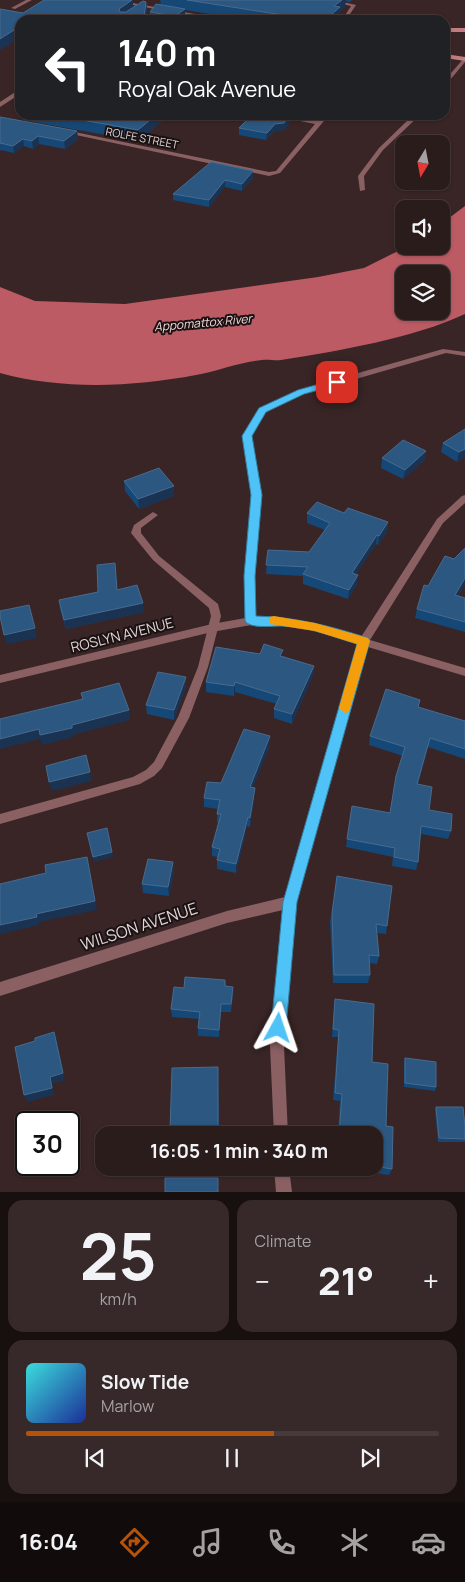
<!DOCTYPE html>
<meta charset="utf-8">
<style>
:root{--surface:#2b1c1c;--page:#372929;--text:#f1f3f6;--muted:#a6a1a3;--line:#473a3b;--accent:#b45309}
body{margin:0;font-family:Manrope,sans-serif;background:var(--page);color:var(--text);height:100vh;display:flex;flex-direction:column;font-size:19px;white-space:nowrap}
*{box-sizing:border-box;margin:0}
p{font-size:16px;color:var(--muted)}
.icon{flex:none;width:28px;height:28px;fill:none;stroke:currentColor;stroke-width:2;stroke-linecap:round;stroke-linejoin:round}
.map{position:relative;height:1192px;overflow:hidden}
.side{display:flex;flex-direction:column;gap:8px;padding:8px;background:#180f0f;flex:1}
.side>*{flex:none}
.banner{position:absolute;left:15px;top:15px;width:435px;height:105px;border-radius:15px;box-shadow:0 1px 4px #0004,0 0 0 1px var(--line);background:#202124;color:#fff;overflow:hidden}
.needle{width:32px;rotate:190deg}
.buttons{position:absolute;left:395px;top:135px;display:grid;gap:10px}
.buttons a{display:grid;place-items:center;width:55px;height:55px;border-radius:10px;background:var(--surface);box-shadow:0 1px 4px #0004,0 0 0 1px var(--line);font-size:25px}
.speed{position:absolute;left:15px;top:1111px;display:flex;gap:10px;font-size:25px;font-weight:700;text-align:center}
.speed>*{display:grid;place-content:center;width:65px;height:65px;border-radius:50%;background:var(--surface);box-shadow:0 1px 4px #0004,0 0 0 1px var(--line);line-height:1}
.speed .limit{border:2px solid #111;border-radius:8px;background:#fff;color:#111}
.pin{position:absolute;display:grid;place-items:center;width:42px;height:42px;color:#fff;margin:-21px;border-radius:10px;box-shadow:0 2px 8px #0006}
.me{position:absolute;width:55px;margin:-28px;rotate:5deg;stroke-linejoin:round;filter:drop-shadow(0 0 4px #0008)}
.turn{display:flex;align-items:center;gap:18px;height:105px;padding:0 20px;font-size:22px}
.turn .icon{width:65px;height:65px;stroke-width:2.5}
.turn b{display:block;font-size:35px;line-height:42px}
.big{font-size:38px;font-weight:700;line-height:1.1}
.side .widget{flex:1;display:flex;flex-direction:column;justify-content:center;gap:8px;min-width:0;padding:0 18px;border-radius:15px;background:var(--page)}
.side .dial{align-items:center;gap:0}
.dial b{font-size:65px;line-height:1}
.song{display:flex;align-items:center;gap:15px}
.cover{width:60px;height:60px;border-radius:8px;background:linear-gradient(135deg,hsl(180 70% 55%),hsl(230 70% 35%))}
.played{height:5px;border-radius:2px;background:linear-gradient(90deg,var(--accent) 60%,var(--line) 60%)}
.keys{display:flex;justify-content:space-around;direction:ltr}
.heat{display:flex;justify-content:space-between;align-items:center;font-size:28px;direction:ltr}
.side .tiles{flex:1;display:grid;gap:8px;grid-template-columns:1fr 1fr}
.widget:last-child{grid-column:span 2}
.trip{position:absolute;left:95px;top:1126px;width:288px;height:50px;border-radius:15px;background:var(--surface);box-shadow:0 1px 4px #0004,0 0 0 1px var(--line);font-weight:700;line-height:50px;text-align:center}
.dock{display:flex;height:80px;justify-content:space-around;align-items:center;background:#110b0b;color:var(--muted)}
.dock .icon{width:35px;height:35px}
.dock .active{color:var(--accent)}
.dock b{font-size:22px;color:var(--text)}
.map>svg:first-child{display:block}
.water{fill:#bc5b64;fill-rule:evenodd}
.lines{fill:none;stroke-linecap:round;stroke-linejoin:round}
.lane{fill:#8b6063;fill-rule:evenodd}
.street{fill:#8b6063;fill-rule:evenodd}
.secondary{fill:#c17d81;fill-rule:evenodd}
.wall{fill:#154876}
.shaded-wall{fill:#1a3352}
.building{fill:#2b5780;stroke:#486b8e}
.route{fill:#4fc3f7;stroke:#337fa1}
.slow{fill:#f59e0b}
.labels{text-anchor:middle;stroke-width:4;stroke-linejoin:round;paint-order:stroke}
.far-street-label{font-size:11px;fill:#e2d5d5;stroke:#1a1112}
.far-water-label{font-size:12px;font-style:italic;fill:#f6dadb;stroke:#1a1112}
.street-label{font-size:14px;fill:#e2d5d5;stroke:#1a1112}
.near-street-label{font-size:16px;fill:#e2d5d5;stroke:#1a1112}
</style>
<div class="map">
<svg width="465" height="1192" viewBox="0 0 465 1192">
<rect width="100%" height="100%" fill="#392526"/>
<!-- water -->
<path class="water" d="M465 206V314C414 338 338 351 281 360 275 361 269 359 262 360 240 362 218 371 196 375 133 387 62 390 0 373V287L35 301 125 304 318 277 364 268 408 246H441V224ZM404 274H441V311H404Z"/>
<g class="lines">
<!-- lane -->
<path class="lane" d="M26 0H32L15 9 11 8Z
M324 0H334L356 5 346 20H342L351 6Z
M465 57V62L445 86V80Z
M391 115H420L383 150 364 176 365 190 360 191 358 176 379 148 409 119Z
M443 349 465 352V356L446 353 304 394 265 413 251 436 262 495 255 576 256 621 255 624H247L246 621 245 576 252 495 243 436 259 409 298 390Z
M153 512 158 515 141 528V533L159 556 218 604 221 616 208 667 189 718 162 768 154 776 140 784 0 824V814L133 777 146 770 154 762 178 717 198 667 211 616 209 608 153 560 131 533 134 525Z"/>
<!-- street -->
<path class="street" d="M104 0H115L229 20H218Z
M20 89V94L0 107V102Z
M271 115H284L318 121 323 115H329L280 173 269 176 62 132 65 130 269 172 276 171 315 124Z
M465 495V503L443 523 370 640 465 668V676L368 647 296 902 284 1046 288 1135H274L270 1046 283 910 227 923 0 996V982L227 911 285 897 358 644 315 631 269 624 251 625 212 632 0 683V675L212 624 251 617 269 616 315 623 361 637 437 519 462 496Z
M274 1168H289L292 1192H276Z"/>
<!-- secondary -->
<path class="secondary" d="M445 28H465V32H445Z
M445 54 465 57V61L445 58Z"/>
</g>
<!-- wall -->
<path class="wall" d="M133 0V8L146 2 147 11 145 20H20V38H19L0 50V9L23 13Z
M160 0H352L350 2 345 1V7L339 12V18L336 20H248L185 10V17L181 20H150V12L161 5Z
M22 115H169L139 141 23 120Z
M252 115H291V121L284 130 275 131 266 140 239 135V128Z
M0 117 77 131 78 139 65 149 39 144 33 149 24 146 14 153 0 150Z
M211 162 253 178 242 191 225 187 209 207 173 200V194Z
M465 429V457L457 462 441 452 443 443Z
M426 451 424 461 403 479 381 468 382 458Z
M124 481 174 496 139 509 125 491Z
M307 513H344L388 522 387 532 378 545 376 544 356 574 357 584 348 599 303 584V576L266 574 268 550 309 552 325 530 307 523Z
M465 548V584L458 596 465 598V632L415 618 417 609 428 586Z
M115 563 117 590 144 612 66 629 60 609 59 600 98 592Z
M260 654 283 656 314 666 313 675 292 724 274 718V709L277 704 235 692 234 696 206 692V682Z
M186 686 174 720 147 714 146 705Z
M420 700 418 707 465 721V759L428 747 418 784 429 810 451 831 448 839 421 834 418 862 416 870 392 866 393 857 346 847 352 806 390 813 396 776 403 756 369 745 370 736Z
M270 745 253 787 254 797 250 827 247 826 236 873 217 869V860L218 857 212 856V847L218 823 217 822V814L218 809 204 807V798Z
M174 871 169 896 143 893 142 884Z
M332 913 387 926 386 934 377 933 379 956 377 964 369 963 370 975 368 983H333L330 921Z
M225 980 226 987 233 995 231 1012H221L219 1037 198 1036V1028L199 1019 172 1017 171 1009 184 988Z
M335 999 372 1062 386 1126 392 1169 389 1175 341 1168H374V1135H338L340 1101 333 1100 338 1037H332L334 1007Z
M405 1058 436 1087 435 1091 404 1087V1062Z
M218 1067 219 1135H171L170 1130Z
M436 1107 465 1126V1142H438L435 1110Z"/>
<!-- shaded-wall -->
<path class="shaded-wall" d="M132 0H133V9L120 18 119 9Z
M342 0H346L345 7 339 12V18L336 20H325L334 6Z
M146 2 147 11 145 20H141Z
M185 9V17L181 20H175V16Z
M17 28 19 38 0 50V39Z
M156 115H169L139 141 138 130Z
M290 115H291V121L284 130 275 131 266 140 267 133 275 124Z
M77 131 78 139 65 149 64 141Z
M38 136 39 144 33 149 32 141Z
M23 139 24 146 14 153 13 146Z
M253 171V178L242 191V184Z
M225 180V187L209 207V200Z
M465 449V457L457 462 459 452Z
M426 451 424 461 403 479 405 470Z
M174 486V496L139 509 138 499Z
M388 522 387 532 378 545 379 536Z
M377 535 376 544 351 582 352 573Z
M358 575 357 584 348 599 349 590Z
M465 578V584L453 605 455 595Z
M143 603 144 612 66 629 64 620Z
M35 628 37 638 7 644 4 635Z
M314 666 313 675 292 724V714Z
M186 677V686L174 720V710Z
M235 682V692L234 696V686Z
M129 710 130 720 73 735 74 737 42 745 40 739 0 749V739L39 729 72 725Z
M270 736V745L250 796V787Z
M90 772 92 781 52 791 49 782Z
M255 788 254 797 250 827V818Z
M248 817 247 826 236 873V864Z
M112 852 113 857 93 862V857Z
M87 857 97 910 39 922V925L0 934V925L36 914Z
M173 862 174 871 169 896 168 887Z
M221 1004V1012L219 1037V1030Z
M54 1032 57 1039 65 1080 52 1084 54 1095 27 1102 24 1095 50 1077Z
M73 1123 75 1129 69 1160V1143Z"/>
<!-- building -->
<path class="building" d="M44 0H132L119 9 120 12H126L143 1 146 2 144 18 141 20H20V29L17 28 0 39V9L23 13Z
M187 0H342L334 6 340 7 325 20H315Z
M156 4 185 9 175 16 150 12Z
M54 115H156L138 130Z
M252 115H290L284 123 275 124 267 133 239 128Z
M0 117 77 131 64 141 38 136 32 141 23 139 13 146 0 143Z
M211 162 253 171 242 184 225 180 209 200 173 194Z
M465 429V449L459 452 443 443Z
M403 440 426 451 405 470 382 458Z
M159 468 174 486 138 499 124 481Z
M317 502 344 513 348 508 388 522 379 536 377 535 352 573 358 575 349 590 303 574 308 567 266 565 268 550 309 552 330 523 307 513Z
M465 548V578L455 595 465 598V622L417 609 424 585 428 586 445 556 454 559Z
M115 563 117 590 137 585 143 603 64 620 59 600 98 592 97 565Z
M29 605 35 628 4 635 0 616V611Z
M264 644 283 650 280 656 314 666 292 714 274 709 280 696 235 682 234 686 206 682 216 647 260 654Z
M158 672 186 677 174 710 146 705Z
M119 683 129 710 72 725V728L40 735 39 729 0 739V719L83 699 81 693Z
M386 689 420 700 418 707 465 721V749L430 738 417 784 432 787 429 810 452 814 451 831 421 826 418 862 394 857 395 848 347 839 352 806 390 813 396 776 405 747 370 736Z
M244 729 270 736 250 787 255 788 250 818 248 817 236 864 217 860 220 849 212 847 221 814H217L220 800 204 798 207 782 221 783Z
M86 755 90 772 49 782 46 766Z
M107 828 112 852 93 857 87 833Z
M87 857 95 901 36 914 37 917 0 925V884L46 873 45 865Z
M148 859 173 862 168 887 142 884Z
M337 876 392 886 387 926 376 924 379 956 369 955 370 975H334L332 913Z
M185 977 225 980V986L233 987 231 1004H221L219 1030 198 1028 200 1012 171 1009 174 987 184 988Z
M335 999 374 1004 372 1062 388 1064 386 1126 393 1127 392 1169 374 1166V1135H339L342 1094 335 1093 339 1030 333 1029Z
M54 1032 63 1073 50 1077 52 1088 24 1095 15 1047 35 1041V1038Z
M405 1058 436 1062V1087L405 1083Z
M218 1067V1130H170L172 1068Z
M436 1107H463L465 1126V1139L439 1138Z
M43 1119 73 1123 69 1143V1122H42Z
M165 1178H218V1192H165Z"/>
<!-- route -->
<path class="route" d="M337 379 341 380V384L304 394 266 412 252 436 262 495 255 576 256 616C295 617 331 626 368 638L370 641 297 902 286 1028 284 1033 278 1035 273 1033 271 1028 283 902 357 644C333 637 307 626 282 626 272 626 250 629 245 621L244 576 251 495 242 436 259 408 298 390Z"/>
<!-- slow -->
<path class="slow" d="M274 616 315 623 368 638 370 641 349 712 345 713 339 708 357 644 315 631 270 624V617Z"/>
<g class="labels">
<!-- far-street labels -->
<g class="far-street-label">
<text transform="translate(142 138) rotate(11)" y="4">ROLFE STREET</text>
</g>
<!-- far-water labels -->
<g class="far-water-label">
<text transform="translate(203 323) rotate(-5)" y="4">Appomattox River</text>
</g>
<!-- street labels -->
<g class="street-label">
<text transform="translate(122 635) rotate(-14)" y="5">ROSLYN AVENUE</text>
</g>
<!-- near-street labels -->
<g class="near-street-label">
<text transform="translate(139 926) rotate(-18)" y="6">WILSON AVENUE</text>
</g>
</g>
</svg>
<div class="buttons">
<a><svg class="needle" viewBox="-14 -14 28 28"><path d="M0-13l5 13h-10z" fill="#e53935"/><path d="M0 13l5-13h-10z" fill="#a6a1a3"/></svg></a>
<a><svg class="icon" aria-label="sound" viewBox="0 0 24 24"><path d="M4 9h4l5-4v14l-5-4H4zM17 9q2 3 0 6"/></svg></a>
<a><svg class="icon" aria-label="layers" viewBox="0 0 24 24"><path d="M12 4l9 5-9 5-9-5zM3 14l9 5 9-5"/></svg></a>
</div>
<div class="speed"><div class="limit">30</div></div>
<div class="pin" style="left:337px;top:382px;background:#d93025"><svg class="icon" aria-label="arrive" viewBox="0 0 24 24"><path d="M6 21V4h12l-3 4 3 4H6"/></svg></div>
<svg class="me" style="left:278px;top:1028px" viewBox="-20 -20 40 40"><path d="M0-17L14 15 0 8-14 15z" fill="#4fc3f7" stroke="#fff" stroke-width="4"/></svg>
<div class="trip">16:05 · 1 min · 340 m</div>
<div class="banner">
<div class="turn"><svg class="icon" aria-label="left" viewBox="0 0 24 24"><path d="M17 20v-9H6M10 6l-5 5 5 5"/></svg><div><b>140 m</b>Royal Oak Avenue</div></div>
</div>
</div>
<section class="side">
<div class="tiles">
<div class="widget dial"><b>25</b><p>km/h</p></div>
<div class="widget"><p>Climate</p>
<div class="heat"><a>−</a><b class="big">21°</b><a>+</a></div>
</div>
<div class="widget">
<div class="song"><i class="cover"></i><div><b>Slow Tide</b><p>Marlow</p></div></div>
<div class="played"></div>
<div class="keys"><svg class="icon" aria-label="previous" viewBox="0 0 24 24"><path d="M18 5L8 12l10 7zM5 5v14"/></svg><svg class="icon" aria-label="pause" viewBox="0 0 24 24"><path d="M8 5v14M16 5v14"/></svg><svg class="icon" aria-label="next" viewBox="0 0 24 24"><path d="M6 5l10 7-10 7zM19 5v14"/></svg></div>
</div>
</div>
</section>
<nav class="dock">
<b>16:04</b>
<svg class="icon active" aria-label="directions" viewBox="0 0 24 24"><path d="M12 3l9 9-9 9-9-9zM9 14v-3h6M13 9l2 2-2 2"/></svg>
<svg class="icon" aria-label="music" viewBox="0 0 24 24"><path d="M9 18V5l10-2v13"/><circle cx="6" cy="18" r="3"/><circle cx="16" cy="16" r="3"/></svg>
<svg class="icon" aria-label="phone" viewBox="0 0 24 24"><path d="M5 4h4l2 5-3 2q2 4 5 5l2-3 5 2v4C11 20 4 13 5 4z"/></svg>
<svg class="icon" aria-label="climate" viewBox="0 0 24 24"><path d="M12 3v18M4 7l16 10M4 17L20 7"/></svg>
<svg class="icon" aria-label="car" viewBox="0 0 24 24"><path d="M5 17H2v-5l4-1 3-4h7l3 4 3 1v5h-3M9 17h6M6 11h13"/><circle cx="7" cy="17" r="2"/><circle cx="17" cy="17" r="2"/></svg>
</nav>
